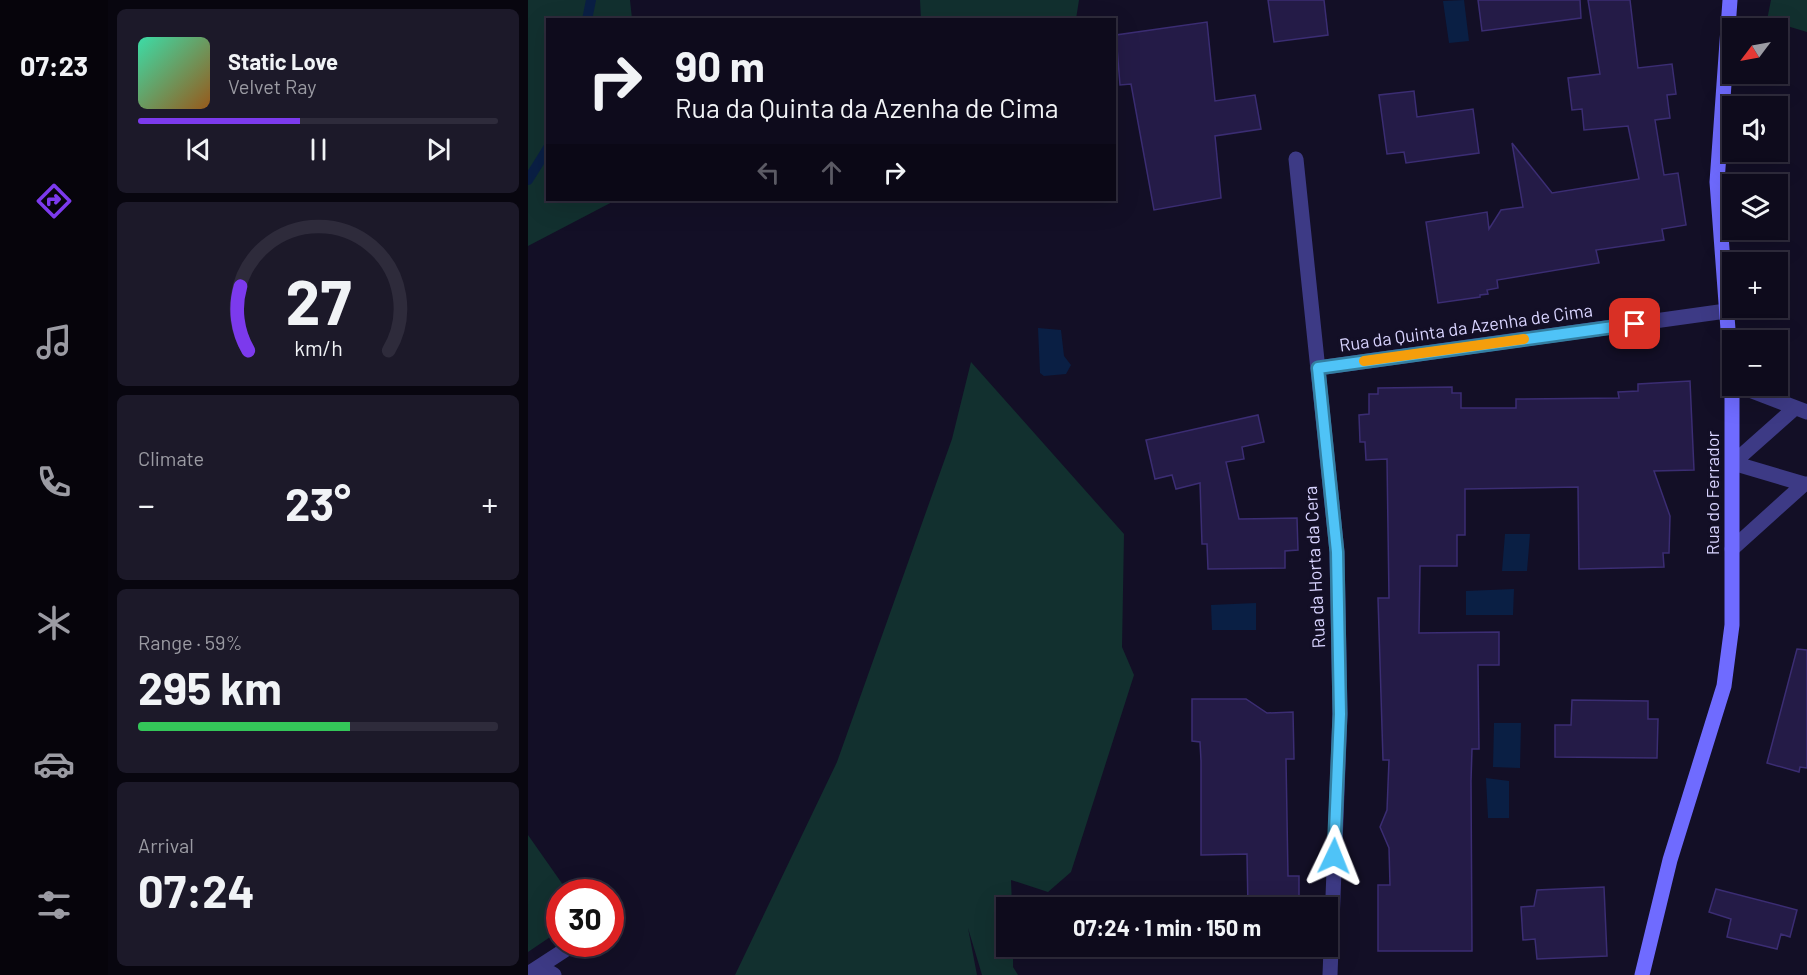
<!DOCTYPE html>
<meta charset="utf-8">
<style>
:root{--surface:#0e0b1c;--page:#1c1929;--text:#f1f3f6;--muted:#9b9ba3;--line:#2e2b3b;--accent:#7c3aed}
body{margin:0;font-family:Barlow,sans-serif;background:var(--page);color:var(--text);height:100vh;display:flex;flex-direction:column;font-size:22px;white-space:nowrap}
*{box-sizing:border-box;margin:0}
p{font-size:20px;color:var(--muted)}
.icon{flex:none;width:33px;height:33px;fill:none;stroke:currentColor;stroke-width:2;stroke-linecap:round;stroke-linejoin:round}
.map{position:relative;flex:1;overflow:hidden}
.details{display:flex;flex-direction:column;gap:9px;padding:9px;background:#08060f;width:420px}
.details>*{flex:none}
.top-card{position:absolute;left:18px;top:18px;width:570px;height:183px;border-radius:0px;box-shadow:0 6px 24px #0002,0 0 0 2px var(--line);background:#0e0b1c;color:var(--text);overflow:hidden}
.needle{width:39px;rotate:238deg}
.buttons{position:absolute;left:1194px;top:18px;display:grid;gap:12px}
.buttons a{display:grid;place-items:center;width:66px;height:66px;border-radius:0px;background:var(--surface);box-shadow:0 6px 24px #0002,0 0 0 2px var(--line);font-size:30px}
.speed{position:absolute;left:18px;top:879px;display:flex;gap:12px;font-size:30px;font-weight:700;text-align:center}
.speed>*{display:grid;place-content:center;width:78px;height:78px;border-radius:50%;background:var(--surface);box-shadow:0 6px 24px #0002,0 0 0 2px var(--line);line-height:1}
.speed .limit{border:9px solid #d22;background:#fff;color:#111}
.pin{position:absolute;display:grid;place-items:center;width:51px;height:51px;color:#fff;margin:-26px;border-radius:12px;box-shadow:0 3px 9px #0006}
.me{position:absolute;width:66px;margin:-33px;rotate:2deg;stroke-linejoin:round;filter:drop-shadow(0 0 4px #0008)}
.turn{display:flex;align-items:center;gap:21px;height:126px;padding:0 30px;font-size:27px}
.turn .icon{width:78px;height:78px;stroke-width:2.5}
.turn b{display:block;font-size:42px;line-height:51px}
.lanes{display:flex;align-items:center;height:57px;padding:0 30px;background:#0003;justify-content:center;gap:30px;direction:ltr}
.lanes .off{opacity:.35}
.big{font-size:45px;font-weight:700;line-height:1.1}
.details .tile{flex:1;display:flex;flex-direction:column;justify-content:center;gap:9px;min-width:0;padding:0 21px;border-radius:9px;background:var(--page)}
.details .dial{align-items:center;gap:0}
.dial svg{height:156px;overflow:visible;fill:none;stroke:var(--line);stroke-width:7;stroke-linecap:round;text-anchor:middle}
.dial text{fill:var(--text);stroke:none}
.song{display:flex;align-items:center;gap:18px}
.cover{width:72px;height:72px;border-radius:9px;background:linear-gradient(135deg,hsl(160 70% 55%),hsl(30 70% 35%))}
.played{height:6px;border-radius:3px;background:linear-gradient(90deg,var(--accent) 45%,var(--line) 45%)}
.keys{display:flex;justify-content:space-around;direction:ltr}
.heat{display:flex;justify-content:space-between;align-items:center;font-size:33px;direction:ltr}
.charge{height:9px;border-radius:4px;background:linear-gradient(90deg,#34c759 59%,var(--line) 0)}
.trip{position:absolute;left:468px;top:897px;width:342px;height:60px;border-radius:0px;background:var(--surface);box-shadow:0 6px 24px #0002,0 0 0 2px var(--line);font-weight:700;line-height:60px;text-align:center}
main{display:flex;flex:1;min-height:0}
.dock{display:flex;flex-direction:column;width:108px;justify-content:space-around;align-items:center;background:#06040b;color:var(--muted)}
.dock .icon{width:42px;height:42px}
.dock .active{color:var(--accent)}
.dock b{font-size:27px;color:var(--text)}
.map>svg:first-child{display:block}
.green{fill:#12302f}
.water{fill:#0a1f44}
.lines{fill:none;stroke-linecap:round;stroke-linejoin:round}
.stream{stroke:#0a1f44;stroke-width:10}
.building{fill:#241b47;stroke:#3b2d73;stroke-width:1.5}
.street{stroke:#3d3a85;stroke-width:15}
.secondary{stroke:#6f6bff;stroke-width:15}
.route-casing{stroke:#337fa1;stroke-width:15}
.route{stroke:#4fc3f7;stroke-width:10}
.slow{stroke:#f59e0b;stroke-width:10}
.labels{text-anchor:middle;stroke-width:6;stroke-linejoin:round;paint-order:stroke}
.street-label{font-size:18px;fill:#d9d4ff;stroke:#130f26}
</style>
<main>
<nav class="dock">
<b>07:23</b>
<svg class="icon active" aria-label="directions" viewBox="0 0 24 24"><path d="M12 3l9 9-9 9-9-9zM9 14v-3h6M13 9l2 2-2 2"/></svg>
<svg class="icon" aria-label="music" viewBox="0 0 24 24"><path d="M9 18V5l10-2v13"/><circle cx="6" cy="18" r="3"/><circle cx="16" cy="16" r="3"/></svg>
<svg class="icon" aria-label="phone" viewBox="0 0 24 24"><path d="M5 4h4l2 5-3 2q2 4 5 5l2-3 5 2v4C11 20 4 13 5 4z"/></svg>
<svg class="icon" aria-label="climate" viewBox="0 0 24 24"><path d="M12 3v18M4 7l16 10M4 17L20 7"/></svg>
<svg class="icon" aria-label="car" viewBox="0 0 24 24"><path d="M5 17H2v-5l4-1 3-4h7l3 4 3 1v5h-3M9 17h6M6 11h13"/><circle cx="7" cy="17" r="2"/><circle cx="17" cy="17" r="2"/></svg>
<svg class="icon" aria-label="filters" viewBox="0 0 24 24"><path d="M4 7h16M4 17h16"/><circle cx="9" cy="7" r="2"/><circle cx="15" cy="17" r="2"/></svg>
</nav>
<section class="details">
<div class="tile">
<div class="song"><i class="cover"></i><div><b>Static Love</b><p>Velvet Ray</p></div></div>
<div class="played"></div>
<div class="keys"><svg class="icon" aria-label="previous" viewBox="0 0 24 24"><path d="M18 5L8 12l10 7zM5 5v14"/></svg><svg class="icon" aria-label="pause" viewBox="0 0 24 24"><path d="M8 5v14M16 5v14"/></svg><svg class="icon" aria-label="next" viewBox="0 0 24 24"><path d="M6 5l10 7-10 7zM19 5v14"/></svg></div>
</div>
<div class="tile dial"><svg viewBox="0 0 100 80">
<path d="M14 69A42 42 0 1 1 86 69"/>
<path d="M14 69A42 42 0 0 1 10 36" stroke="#7c3aed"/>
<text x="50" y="56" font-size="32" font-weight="700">27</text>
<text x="50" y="72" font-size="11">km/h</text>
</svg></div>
<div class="tile"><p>Climate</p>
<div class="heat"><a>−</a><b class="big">23°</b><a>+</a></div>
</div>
<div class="tile"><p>Range · 59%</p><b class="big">295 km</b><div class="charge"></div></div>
<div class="tile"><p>Arrival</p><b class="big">07:24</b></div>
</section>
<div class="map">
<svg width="1279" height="975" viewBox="0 0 1279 975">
<rect width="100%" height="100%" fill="#130f26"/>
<!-- green -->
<path class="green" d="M0 0H102L104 19 20 20V200H88L0 246Z
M392 0H551L548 19 393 20Z
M1243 0H1279V32L1239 20Z
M443 362 596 534 594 647 606 675 543 872 520 892 483 880 484 907 478 908V946L485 947V967L490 975H454L440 928 449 975H207L309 762 424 439Z
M0 835 40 892H32L31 931 0 952Z"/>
<!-- water -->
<path class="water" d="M936 0 941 41 921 43 915 1Z
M510 328 533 330 536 356 543 365 538 374 516 376 512 373Z
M977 534H1002L999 571H974Z
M986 589 985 615H938V591Z
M728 603V630H684L683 605Z
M966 723H993L992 768 965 767Z
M958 778 981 781V818H960Z"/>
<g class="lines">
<!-- stream -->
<path class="stream" d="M59 20 63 0
M0 180 20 148"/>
</g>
<!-- building -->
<path class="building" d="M740 0H796L800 35 746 42Z
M950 0H1052L1053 18 954 31Z
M1060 0H1102L1110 68 1144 64 1148 94 1139 95 1142 118 1127 120 1136 175 1150 173 1158 225 1134 229 1136 240 1068 250 1071 263 969 280 970 288 959 290 960 294 952 295V297L910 303 898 222 959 212 961 229 973 210 995 207 984 143 1024 193 1111 179 1100 126 1056 130 1054 109 1044 110 1040 78 1072 74Z
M679 22 687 101 727 95 733 129 687 136 693 198 626 210 603 84 592 85 588 35Z
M886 91 889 117 945 109 951 153 878 163 876 152 859 154 851 95Z
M1162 381 1166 470 1126 471 1142 516 1141 553H1135L1136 567 1051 569 1050 487 937 489V535H929V566H892L891 633 971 632V665H950L951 749H944L943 781 944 951H850V885H862L861 848 852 827 859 810 861 760H855L850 598H861L859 459 838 460 837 442H832L831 415 841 414V394H850V388L924 387V393H933V408H988V399L1091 398 1090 392 1110 391V384Z
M730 415 736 442 714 447 716 459 698 462 711 519 769 518 770 550 757 551V568L680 569 679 544H674L672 483 648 489 644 475 627 479 618 440Z
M1269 649 1279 650V768L1272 767 1271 772 1239 763Z
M664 699H718L739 713 765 712 766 759H758L760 876H771V908H720L719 854 673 855V761L672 742 664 741Z
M1044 700 1120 701V719H1130L1129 758 1027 757V725H1043Z
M1076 887 1079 956 1009 959 1007 939 995 940 993 907 1006 906 1009 890Z
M1188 889 1269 910 1262 937 1253 934 1249 949 1199 937 1203 919 1181 912Z"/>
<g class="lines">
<!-- street -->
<path class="street" d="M768 159 809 552 812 714 802 975
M790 368 1198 311
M1211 386 1279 412
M1205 463 1267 408
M1205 463 1276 484
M1204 549 1276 484H1279
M13 967 26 975
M0 974 46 944"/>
<!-- secondary -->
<path class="secondary" d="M1114 975 1142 860 1196 686 1204 625V383L1189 182 1202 0"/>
</g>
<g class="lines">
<!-- route casing -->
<g class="route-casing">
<path id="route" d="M806 856 812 714 809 552 790 368 1107 324"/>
</g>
<!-- route -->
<use href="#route" class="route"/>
<!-- slow -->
<path class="slow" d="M836 361 996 339"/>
</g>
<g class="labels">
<!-- street labels -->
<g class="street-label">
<text transform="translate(938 328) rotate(-8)" y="6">Rua da Quinta da Azenha de Cima</text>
<text transform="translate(1185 493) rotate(-90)" y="6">Rua do Ferrador</text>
<text transform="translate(787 567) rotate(-93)" y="6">Rua da Horta da Cera</text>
</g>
</g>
</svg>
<div class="buttons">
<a><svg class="needle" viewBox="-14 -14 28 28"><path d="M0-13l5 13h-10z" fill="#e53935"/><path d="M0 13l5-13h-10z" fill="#9b9ba3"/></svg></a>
<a><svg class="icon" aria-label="sound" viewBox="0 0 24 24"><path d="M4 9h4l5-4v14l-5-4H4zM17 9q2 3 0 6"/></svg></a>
<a><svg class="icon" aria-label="layers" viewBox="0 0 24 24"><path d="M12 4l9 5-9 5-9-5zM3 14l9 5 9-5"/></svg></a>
<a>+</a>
<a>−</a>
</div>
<div class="speed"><div class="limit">30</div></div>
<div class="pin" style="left:1107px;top:324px;background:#d93025"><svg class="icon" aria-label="arrive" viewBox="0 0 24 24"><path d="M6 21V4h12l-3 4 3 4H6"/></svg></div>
<svg class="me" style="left:806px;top:856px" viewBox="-20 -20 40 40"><path d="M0-17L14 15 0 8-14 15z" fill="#4fc3f7" stroke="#fff" stroke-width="4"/></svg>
<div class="trip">07:24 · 1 min · 150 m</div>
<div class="top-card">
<div class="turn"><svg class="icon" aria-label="right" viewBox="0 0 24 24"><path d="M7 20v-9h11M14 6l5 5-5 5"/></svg><div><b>90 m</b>Rua da Quinta da Azenha de Cima</div></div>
<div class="lanes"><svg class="icon off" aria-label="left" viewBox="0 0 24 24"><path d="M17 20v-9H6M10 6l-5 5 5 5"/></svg><svg class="icon off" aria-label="ahead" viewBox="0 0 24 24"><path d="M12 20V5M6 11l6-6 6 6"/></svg><svg class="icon" aria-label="right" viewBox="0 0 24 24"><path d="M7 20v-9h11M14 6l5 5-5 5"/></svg></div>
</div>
</div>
</main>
